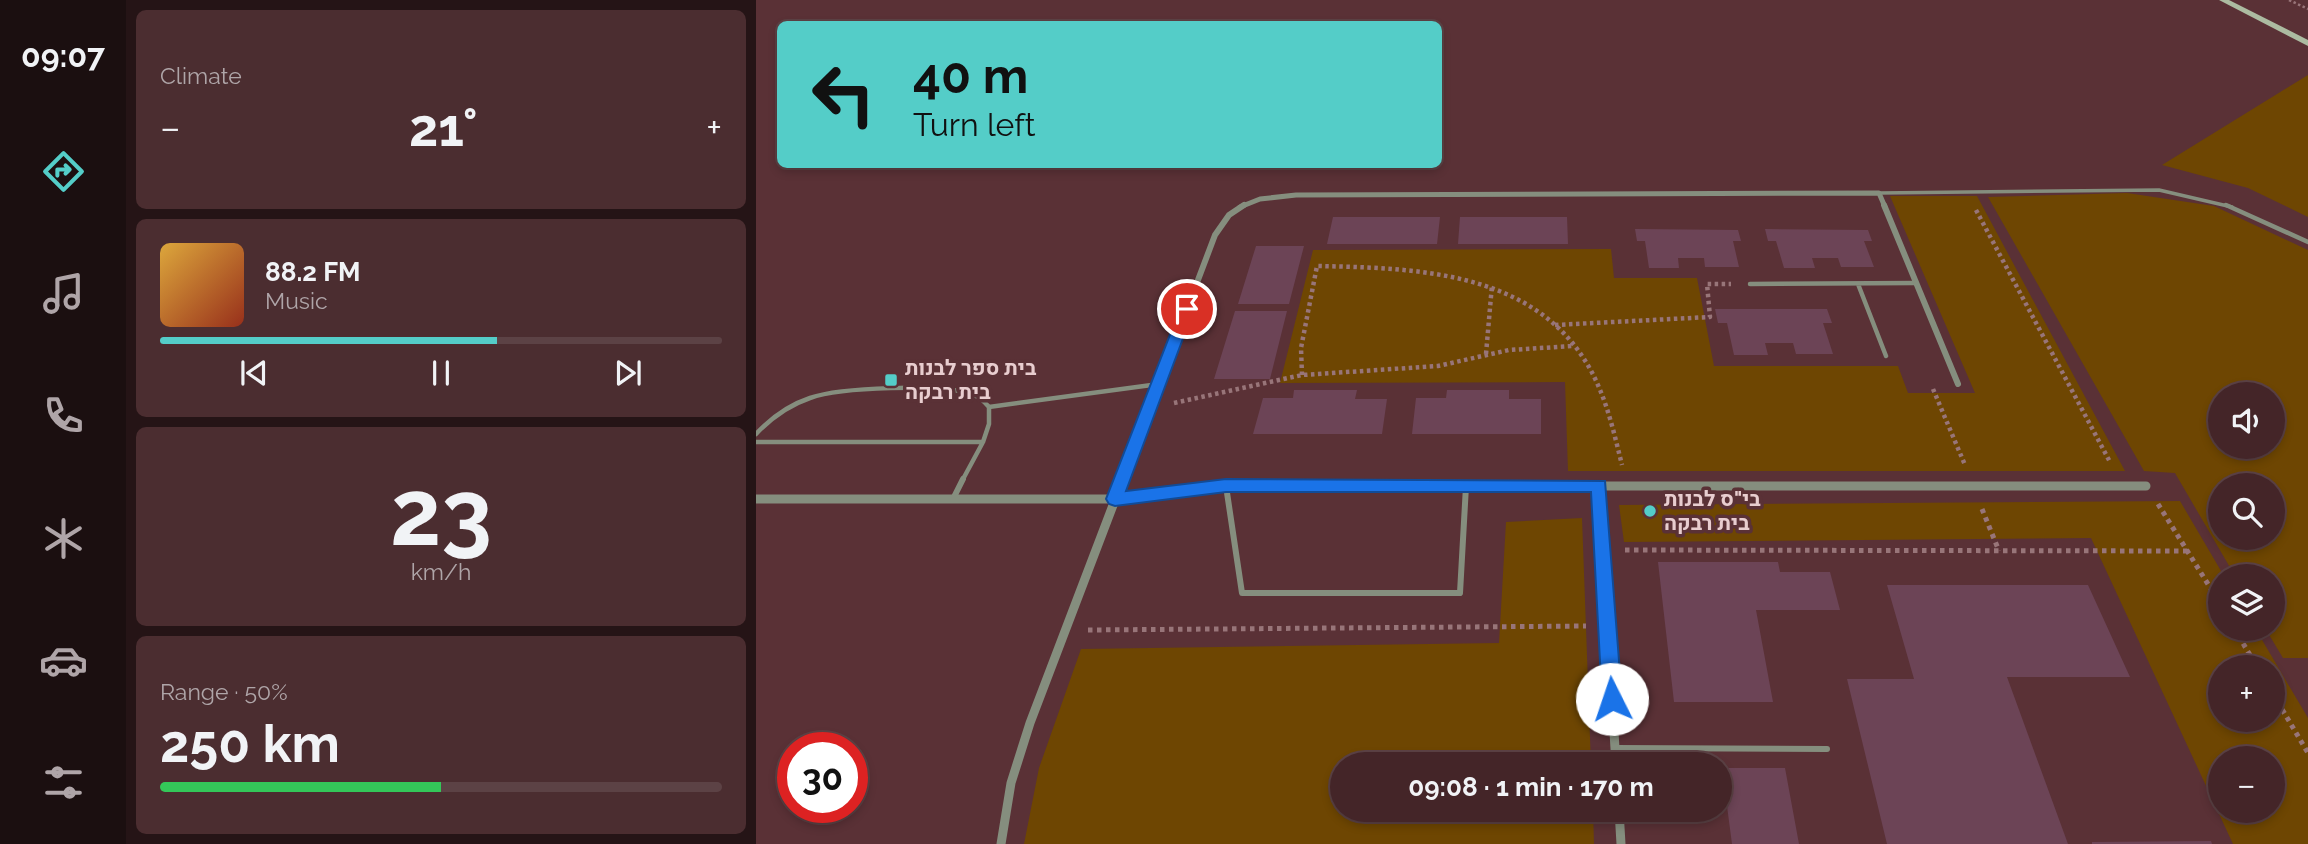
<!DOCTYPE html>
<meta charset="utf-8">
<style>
:root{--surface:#442528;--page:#4b2d30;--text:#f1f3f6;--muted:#afa5a8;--line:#5c4245;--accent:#54cdc8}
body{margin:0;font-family:Raleway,Heebo,sans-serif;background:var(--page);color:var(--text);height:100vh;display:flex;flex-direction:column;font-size:26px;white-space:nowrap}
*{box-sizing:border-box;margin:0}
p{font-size:23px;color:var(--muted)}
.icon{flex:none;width:38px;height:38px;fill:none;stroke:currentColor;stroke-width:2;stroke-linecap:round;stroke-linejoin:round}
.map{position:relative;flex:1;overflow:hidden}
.drawer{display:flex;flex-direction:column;gap:10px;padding:10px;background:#251416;width:630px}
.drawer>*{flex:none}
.banner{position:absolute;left:21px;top:21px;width:665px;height:147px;border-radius:10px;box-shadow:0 4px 10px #0003,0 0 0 2px var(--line);background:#54cdc8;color:#111;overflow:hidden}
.buttons{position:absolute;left:1452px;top:382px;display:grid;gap:14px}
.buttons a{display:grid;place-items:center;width:77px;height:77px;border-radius:50%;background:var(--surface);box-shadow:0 4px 10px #0003,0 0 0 2px var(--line);font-size:35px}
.speed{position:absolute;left:21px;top:732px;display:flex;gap:14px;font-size:35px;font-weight:700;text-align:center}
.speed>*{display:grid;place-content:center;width:91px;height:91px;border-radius:50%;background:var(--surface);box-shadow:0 4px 10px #0003,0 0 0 2px var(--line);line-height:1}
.speed .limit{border:10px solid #d22;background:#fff;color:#111}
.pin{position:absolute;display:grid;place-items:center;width:60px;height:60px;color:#fff;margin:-30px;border:4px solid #fff;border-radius:50%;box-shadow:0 2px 7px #0007}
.me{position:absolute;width:77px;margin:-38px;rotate:356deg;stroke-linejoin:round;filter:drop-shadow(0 0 5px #0008)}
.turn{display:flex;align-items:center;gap:24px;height:147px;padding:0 21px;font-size:32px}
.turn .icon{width:91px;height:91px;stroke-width:2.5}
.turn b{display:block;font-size:49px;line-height:60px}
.big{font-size:52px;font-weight:700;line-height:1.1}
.drawer .tile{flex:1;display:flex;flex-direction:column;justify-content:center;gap:10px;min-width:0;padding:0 24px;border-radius:10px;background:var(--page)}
.drawer .dial{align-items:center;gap:0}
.dial b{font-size:91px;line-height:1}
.song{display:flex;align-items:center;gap:21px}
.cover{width:84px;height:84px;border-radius:10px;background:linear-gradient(135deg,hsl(40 70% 55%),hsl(10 70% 35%))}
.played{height:7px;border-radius:4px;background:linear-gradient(90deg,var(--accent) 60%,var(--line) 60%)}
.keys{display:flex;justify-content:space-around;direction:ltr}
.heat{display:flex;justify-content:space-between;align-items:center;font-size:38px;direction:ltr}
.charge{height:10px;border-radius:5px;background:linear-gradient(90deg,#34c759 50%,var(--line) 0)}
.trip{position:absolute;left:574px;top:752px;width:402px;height:70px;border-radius:35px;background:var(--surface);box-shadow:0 4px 10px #0003,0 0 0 2px var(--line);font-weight:700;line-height:70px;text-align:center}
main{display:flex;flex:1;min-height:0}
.dock{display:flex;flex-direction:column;width:126px;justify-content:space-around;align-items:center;background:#1b0f10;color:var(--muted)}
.dock .icon{width:49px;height:49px}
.dock .current{color:var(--accent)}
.dock b{font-size:32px;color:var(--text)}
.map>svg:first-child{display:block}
.green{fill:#6e4602;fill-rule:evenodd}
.building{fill:#6c4456}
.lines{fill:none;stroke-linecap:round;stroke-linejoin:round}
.path-far2{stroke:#987579;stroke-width:2.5;stroke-dasharray:2.5 2.5;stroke-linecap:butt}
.path-far1{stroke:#987579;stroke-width:4.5;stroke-dasharray:3.5 3.5;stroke-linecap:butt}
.path{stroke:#987579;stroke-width:5;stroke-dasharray:4.5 4.5;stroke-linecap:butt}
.service-far2{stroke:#858e7e;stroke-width:3.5}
.service-far1{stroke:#858e7e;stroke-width:4.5}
.service{stroke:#858e7e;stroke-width:6}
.minor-far2{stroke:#858e7e;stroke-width:5}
.minor-far1{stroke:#858e7e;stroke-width:6}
.minor{stroke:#858e7e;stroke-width:9}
.secondary{fill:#acbba1;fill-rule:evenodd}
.route{fill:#1a73e8;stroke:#114b97;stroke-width:2}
.poi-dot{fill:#54cdc8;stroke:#5a3136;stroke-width:2.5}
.labels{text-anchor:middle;stroke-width:7;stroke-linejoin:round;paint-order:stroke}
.poi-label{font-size:21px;font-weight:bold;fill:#e8cdcf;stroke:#5a3136;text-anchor:start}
</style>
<main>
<nav class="dock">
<b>09:07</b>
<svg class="icon current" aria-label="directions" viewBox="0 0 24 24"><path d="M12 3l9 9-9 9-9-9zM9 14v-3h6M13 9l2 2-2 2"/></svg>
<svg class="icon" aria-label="music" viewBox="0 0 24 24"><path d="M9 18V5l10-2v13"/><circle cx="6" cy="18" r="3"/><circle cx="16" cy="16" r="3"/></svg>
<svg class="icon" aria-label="phone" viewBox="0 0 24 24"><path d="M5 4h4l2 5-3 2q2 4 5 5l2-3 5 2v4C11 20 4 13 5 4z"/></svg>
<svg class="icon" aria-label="climate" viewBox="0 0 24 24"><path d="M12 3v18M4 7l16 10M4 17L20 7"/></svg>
<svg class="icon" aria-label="car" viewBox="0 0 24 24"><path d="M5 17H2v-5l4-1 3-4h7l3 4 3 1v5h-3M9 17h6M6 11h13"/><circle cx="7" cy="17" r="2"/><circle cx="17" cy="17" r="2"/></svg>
<svg class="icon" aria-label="filters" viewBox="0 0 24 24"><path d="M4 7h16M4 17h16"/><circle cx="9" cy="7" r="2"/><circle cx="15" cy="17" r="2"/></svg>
</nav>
<section class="drawer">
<div class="tile"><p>Climate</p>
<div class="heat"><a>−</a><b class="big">21°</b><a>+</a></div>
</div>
<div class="tile">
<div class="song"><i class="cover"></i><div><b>88.2 FM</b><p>Music</p></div></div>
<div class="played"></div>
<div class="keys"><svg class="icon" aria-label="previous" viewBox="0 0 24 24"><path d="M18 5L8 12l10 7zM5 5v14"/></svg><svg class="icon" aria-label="pause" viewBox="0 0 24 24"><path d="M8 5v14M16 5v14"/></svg><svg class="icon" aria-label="next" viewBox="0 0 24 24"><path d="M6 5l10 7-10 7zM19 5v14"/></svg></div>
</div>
<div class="tile dial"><b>23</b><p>km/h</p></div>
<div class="tile"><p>Range · 50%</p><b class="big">250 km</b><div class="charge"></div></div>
</section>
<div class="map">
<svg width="1552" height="844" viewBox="0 0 1552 844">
<rect width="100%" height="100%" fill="#5a3136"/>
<!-- green -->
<path class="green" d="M1552 75V217L1492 188 1406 165Z
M1371 193 1458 206 1552 250V658H1527L1509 628H1517V576H1479L1419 473 1388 471 1232 197ZM1465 394H1517V446H1465ZM1465 485H1517V537H1465Z
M1134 196H1221L1369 471H812L809 382 524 383 557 250 855 249 858 278H941L958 366H1142L1152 393H1219Z
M1424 501 1468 576H1465V628H1499L1552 718V844H1477L1335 538 868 542 863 505ZM1465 667H1517V719H1465ZM1465 758H1517V810H1465Z
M826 518 835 765H586V810H837L838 844H268L283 768 325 649 743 643 750 522Z"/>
<!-- building -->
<path class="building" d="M577 217H684L681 244H571Z
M704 217H811L812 244H702Z
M879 229 982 230 985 241H977L983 267H949L948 258H922L923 268H893L889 241H881Z
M1009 229 1112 230 1116 241H1108L1118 267H1085L1082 258H1056L1059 268H1028L1020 241H1012Z
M500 246H548L533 304H482Z
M959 309H1071L1076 323H1067L1077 354H1040L1037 343H1009L1012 355H978L971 323H962Z
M479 311H531L514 379H458Z
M538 390H601L599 399H631L626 434H497L507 398H537Z
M691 390H753V399H785V434H656L660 398H690Z
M902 562H1022L1024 572H1074L1084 610H1000L1017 702H918Z
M1131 585H1332L1374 677H1251L1312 844H1131L1091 679H1158Z
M966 768H1029L1043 844H976Z
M1455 841 1456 844H1336V842Z"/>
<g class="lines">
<!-- path-far2 -->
<path class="path-far2" d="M1533 0 1552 9"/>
<!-- path-far1 -->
<path class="path-far1" d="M1220 210 1354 462
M799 325 954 317 951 284H975
M730 354 736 285
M546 375 545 348 561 266C655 268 771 270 828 359 849 391 857 429 866 465
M1177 389 1209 465
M418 403 546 375 682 366 753 350 817 346"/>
<!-- path -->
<path class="path" d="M1402 504 1465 605
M1226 509 1243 551
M869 550 1433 551
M1478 628 1501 667
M332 630 830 626
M1517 694 1552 753"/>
<!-- service-far2 -->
<path class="service-far2" d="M1123 193 1403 190 1476 207"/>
<!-- service-far1 -->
<path class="service-far1" d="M1470 205 1552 242
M994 284 1160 283
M1102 284 1130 356
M233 407 403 384
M0 434C15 418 33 405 54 398 85 387 184 384 216 394 223 397 228 401 233 407V424L227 442 206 481
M0 442H227"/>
<!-- service -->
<path class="service" d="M470 486 486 593H704L710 486
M197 499 207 479
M859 748 1071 749"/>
<!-- minor-far2 -->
<path class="minor-far2" d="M484 207 504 199 540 195 1123 193 1129 207"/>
<!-- minor-far1 -->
<path class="minor-far1" d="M1128 205 1202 384
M366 481 459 235 473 215 488 205"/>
<!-- minor -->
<path class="minor" d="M843 486 860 765
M0 499H359L470 486H1390
M863 810 865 844
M245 844 255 783 274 723 367 479"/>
<!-- secondary -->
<path class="secondary" d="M1463 0H1473L1552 40V46Z"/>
</g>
<!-- route -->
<path class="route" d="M431 305 438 309 370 491 470 479 849 481 866 699 863 706 856 708 849 706 846 699 835 492H470L359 506 353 504 350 499 424 309Z"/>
<!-- markers -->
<g class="poi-dot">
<rect x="128" y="373" width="14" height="14" rx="3.5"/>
<circle cx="894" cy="511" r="7"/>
</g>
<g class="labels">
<!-- poi labels -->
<g class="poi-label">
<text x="149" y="375">בית ספר לבנות<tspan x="149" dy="24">בית רבקה</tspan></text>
<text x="908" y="506">בי"ס לבנות<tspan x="908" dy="24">בית רבקה</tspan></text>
</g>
</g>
</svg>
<div class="buttons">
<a><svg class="icon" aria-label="sound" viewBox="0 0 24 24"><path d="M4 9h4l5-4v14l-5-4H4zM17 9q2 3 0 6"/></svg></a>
<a><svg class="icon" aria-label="search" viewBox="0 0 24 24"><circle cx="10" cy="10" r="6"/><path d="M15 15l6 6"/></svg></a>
<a><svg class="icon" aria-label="layers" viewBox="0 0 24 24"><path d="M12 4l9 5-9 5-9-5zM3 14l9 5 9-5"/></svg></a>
<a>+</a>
<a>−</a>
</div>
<div class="speed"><div class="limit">30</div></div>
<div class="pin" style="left:431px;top:309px;background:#d93025"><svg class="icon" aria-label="arrive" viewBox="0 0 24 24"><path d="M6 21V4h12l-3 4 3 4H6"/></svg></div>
<svg class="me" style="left:856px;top:699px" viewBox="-20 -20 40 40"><circle r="19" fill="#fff"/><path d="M0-13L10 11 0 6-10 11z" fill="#1a73e8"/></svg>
<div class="trip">09:08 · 1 min · 170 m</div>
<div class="banner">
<div class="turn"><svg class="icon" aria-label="left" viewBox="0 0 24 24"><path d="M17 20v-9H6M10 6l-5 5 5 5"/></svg><div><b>40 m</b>Turn left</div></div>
</div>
</div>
</main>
